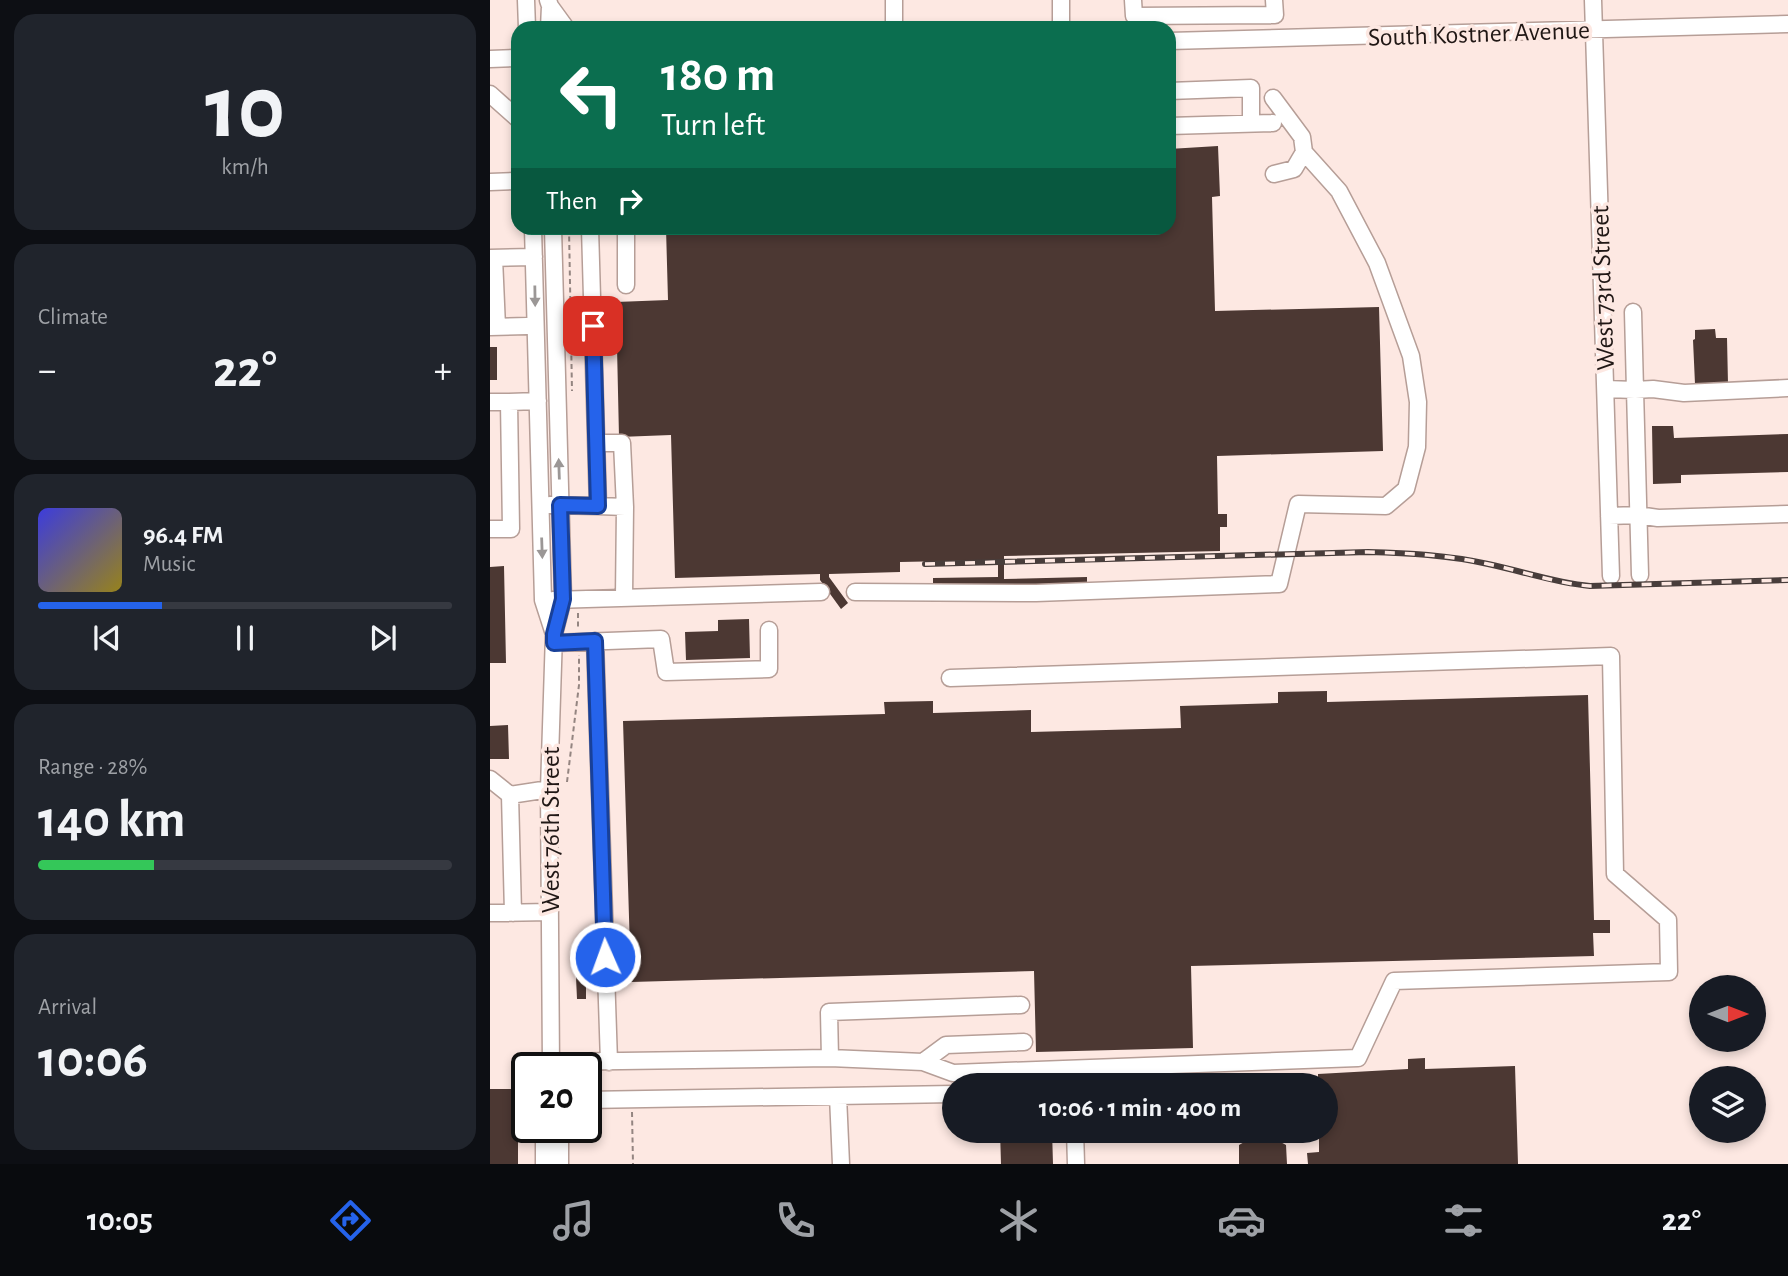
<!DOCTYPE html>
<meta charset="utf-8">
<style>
:root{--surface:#171b24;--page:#20242c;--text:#f1f3f6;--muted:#9ea1a6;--line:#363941;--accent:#2563eb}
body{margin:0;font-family:"Alegreya Sans",sans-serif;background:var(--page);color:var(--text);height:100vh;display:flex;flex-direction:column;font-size:26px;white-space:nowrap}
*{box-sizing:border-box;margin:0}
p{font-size:23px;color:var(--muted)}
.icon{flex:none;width:38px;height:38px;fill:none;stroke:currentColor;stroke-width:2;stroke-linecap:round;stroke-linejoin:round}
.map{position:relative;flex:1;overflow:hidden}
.side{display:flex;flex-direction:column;gap:14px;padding:14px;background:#0d0f14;width:490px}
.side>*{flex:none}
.guide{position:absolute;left:21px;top:21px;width:665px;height:214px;border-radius:21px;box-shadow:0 4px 10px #0003;background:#0b6e4f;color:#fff;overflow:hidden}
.needle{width:46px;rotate:90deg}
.controls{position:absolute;left:1199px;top:975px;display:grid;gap:14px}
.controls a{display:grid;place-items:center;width:77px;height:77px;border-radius:50%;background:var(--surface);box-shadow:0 4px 10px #0003;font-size:35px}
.speed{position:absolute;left:21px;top:1052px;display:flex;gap:14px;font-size:35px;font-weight:700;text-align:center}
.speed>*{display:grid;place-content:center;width:91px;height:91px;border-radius:50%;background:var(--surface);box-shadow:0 4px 10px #0003;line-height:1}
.speed .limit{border:4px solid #111;border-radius:10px;background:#fff;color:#111}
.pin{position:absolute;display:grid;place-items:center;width:60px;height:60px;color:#fff;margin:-30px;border-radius:14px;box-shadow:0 4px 10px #0006}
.me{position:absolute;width:77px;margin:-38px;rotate:358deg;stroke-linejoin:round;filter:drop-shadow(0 0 5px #0008)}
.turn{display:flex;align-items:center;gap:24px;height:147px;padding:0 35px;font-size:32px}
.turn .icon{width:91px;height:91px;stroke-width:2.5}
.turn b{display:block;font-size:49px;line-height:60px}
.then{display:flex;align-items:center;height:66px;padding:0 35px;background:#0003;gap:14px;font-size:26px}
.big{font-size:52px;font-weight:700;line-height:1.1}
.side .widget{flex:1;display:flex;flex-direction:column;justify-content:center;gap:10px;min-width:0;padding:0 24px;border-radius:21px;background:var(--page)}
.side .dial{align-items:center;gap:0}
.dial b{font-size:91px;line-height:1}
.song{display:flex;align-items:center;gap:21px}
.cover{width:84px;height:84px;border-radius:10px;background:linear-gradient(135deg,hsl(240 70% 55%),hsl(50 70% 35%))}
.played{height:7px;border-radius:4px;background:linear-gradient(90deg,var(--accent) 30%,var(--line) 30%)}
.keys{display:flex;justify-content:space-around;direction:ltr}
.heat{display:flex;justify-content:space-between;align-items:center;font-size:38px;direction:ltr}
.charge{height:10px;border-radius:5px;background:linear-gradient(90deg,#34c759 28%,var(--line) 0)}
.trip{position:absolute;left:452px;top:1073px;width:396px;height:70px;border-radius:35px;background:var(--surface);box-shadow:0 4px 10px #0003;font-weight:700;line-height:70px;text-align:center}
.dock{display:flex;height:112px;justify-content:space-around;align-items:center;background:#090b0e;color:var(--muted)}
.dock .icon{width:49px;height:49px}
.dock .active{color:var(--accent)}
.dock b{font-size:32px;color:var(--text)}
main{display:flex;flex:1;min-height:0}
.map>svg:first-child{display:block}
.building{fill:#4c3833}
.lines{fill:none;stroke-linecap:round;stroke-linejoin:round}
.minor-casing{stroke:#b69e97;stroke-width:19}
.path{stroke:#948581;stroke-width:2;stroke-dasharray:5 3.5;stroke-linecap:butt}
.minor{stroke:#fff;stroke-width:16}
.rail-casing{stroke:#483d3b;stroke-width:6}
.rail{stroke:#fde8e2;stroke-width:3.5;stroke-dasharray:10;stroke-linecap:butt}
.oneway{fill:#9b9796}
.route-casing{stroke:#184099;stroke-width:18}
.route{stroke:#2563eb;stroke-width:12}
.labels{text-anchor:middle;stroke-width:7;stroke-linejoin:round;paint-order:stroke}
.street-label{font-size:26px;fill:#201715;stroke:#fde8e2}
</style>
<main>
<section class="side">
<div class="widget dial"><b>10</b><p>km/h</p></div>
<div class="widget"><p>Climate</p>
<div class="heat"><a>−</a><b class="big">22°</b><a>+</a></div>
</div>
<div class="widget">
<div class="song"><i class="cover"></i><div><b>96.4 FM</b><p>Music</p></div></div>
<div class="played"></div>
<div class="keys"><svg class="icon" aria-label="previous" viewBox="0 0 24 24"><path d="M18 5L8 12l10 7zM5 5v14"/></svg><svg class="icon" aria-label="pause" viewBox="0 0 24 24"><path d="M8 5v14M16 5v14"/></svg><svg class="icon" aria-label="next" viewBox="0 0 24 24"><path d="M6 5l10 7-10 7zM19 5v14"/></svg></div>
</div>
<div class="widget"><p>Range · 28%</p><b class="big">140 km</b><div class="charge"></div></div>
<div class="widget"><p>Arrival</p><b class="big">10:06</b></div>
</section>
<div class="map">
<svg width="1298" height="1164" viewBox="0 0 1298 1164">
<rect width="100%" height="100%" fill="#fde8e2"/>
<!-- building -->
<path class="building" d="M728 146 730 196 722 197 725 311 889 307 893 451 727 456 728 514H737V527H730V551L514 556V579L597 577V583L443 586V578L508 577V560L410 562V572L339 574V577L358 603 351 609 330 580V574L185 578 181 435 129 437 126 302 178 300 176 228H679V149Z
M1225 329 1226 338H1237L1238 384H1205L1203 340 1205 339V330Z
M0 347H7V380H0Z
M1162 426H1183L1184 438 1298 434V472L1191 475V483L1163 484Z
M14 566 16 663H0V567Z
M259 619 260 658 196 660 195 632 228 631V620Z
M837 691V702L1098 695 1104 920H1120V933H1103L1104 956 701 966 703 1048 546 1052 544 971 141 982 133 721 395 714 394 702 443 701V713L541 710V732L691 728 690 706 788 703V692Z
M18 725 19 759H0V726Z
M86 977H96V999H87Z
M935 1058V1069L1025 1066 1028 1164H818L817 1153 829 1152V1130H835V1085H828V1074L918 1069V1059Z
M0 1089H28V1164H0Z
M510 1130H562L563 1164H511Z
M772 1132 796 1145 797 1164H749V1145Z"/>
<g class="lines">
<!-- minor casing -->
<g class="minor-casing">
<path id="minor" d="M36 0 37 28
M58 0 60 6 59 28
M404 0V28
M571 0V28
M643 0 644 16 785 15 784 0
M1103 0 1121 576
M60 6 76 28
M679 41 1298 24
M0 59 28 58
M679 91 761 88V123
M0 94 28 119
M783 98 812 137 814 152 804 169 784 174
M679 126 783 123
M0 182 28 181
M43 228 53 600 64 634
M136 228V285
M0 258 44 257
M4 258 7 327
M0 327 37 326
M1116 389 1145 390 1143 312
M0 402H19
M107 443H132L135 507
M60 505 108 506 100 228
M108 506 135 507 134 597
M1119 516 1148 515 1168 518 1298 514
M0 529H21L19 402 48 401
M1150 575 1145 390 1163 389 1194 393 1298 388
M365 592 546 593 789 584 808 504 896 506 916 489 927 447 928 402 921 356 887 263 849 191 814 152
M63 600 331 592
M105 641 119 1062
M64 643 171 639 176 672 279 669V630
M0 779 20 795
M0 913 60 912
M23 913 20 795 59 789
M340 1058 433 1062 463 1073 868 1058 904 981 1179 972 1178 920 1125 874 1121 656 460 678
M61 1062 340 1058 339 1012 531 1005
M433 1062 456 1045 534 1042
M61 1068 59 789 64 634 73 599 63 228
M348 1096 351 1164
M96 1100 464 1094
M54 1127V1164
M70 1127V1164
M585 1130 586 1164"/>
</g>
<!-- path -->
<path class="path" d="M79 228 82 391
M88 613V629
M77 782 89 685V655
M142 1112 143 1164"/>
<!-- minor -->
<use href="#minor" class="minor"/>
<!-- rail casing -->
<g class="rail-casing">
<path id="rail" d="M435 564 878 552C918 553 958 555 998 564 1032 571 1065 583 1100 586L1298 580"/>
</g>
<!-- rail -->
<use href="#rail" class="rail"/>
</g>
<!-- one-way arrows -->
<defs><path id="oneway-solid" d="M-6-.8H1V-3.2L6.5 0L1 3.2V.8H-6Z" transform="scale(1.75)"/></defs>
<g class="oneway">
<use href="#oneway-solid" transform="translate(45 296) rotate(89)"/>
<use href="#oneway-solid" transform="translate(69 469) rotate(-92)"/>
<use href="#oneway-solid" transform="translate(52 548) rotate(88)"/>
</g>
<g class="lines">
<!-- route casing -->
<g class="route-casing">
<path id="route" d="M103 326 108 506 70 505 73 599 64 634V643L105 641 115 957"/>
</g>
<!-- route -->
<use href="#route" class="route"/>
</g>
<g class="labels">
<!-- street labels -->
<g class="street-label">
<text transform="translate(989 33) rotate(-2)" y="9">South Kostner Avenue</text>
<text transform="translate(1112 288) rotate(-92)" y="9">West 73rd Street</text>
<text transform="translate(60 830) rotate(-90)" y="9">West 76th Street</text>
</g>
</g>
</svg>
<div class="controls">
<a><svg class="needle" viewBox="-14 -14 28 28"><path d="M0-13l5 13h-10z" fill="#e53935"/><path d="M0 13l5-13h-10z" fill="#9ea1a6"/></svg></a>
<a><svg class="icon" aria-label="layers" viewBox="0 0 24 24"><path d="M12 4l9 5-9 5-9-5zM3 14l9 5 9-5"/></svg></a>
</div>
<div class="speed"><div class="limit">20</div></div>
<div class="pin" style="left:103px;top:326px;background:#d93025"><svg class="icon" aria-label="arrive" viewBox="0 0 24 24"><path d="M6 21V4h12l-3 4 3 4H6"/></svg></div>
<svg class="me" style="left:115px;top:957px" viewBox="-20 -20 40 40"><circle r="17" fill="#2563eb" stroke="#fff" stroke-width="3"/><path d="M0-11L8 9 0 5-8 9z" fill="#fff"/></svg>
<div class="trip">10:06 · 1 min · 400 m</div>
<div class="guide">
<div class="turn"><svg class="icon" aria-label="left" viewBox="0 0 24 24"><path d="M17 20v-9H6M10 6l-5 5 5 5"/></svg><div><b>180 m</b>Turn left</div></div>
<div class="then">Then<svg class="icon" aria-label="right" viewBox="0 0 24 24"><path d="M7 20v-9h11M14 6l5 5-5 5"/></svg></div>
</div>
</div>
</main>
<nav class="dock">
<b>10:05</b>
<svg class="icon active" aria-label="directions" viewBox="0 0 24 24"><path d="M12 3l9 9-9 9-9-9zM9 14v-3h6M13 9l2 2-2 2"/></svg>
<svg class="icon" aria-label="music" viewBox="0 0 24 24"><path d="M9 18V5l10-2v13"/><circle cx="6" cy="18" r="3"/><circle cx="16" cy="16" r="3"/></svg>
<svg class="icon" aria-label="phone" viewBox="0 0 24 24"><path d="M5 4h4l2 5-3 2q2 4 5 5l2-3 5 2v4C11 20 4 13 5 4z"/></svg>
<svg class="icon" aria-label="climate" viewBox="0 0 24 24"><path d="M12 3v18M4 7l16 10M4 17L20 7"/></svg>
<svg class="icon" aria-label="car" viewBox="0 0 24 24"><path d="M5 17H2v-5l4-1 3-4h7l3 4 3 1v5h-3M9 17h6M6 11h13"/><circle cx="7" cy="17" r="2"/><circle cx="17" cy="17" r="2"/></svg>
<svg class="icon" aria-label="filters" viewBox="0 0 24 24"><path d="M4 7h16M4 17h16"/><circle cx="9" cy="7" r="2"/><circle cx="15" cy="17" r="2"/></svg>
<b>22°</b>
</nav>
